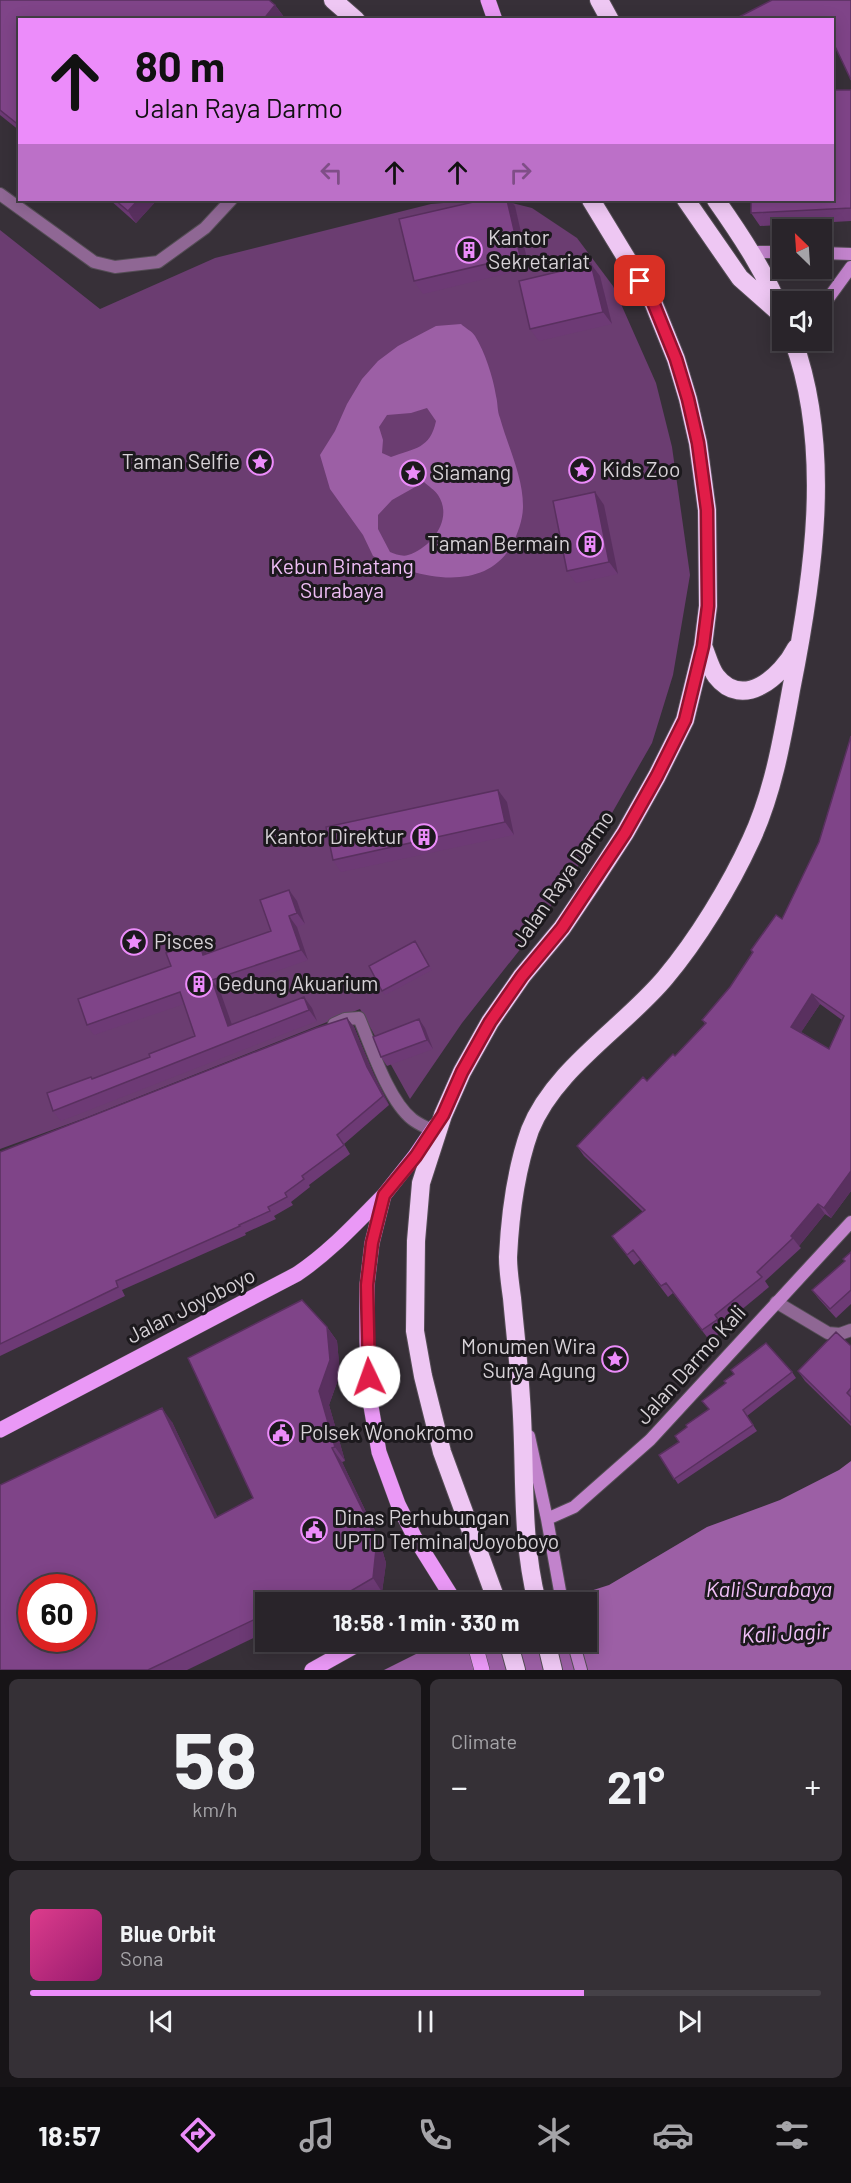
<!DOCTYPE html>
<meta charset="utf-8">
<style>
:root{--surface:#29242a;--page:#353036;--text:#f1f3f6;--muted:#a5a4a8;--line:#454147;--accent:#ec8cfa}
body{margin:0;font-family:Barlow,sans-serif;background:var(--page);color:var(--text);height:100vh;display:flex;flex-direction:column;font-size:22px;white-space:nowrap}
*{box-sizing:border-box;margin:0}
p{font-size:20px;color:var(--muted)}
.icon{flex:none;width:33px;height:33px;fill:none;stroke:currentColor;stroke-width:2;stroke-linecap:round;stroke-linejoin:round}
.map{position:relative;height:1670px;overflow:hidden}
.sheet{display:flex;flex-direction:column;gap:9px;padding:9px;background:#171417;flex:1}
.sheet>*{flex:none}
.hud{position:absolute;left:18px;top:18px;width:816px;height:183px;border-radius:0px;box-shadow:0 3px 15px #0003,0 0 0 2px var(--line);background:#ec8cfa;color:#111;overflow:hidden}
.needle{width:39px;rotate:335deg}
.buttons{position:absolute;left:772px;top:219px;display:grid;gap:12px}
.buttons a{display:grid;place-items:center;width:60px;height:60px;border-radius:0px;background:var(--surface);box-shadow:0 3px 15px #0003,0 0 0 2px var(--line);font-size:30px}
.speed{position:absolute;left:18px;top:1574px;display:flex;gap:12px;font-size:30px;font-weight:700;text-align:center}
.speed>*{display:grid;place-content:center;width:78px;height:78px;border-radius:50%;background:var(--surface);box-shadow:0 3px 15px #0003,0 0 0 2px var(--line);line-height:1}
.speed .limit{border:9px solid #d22;background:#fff;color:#111}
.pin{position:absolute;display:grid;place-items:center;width:51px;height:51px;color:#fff;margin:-26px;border-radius:12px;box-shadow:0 3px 9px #0006}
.me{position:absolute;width:66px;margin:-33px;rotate:357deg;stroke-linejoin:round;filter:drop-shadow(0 0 4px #0008)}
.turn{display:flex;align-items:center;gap:21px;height:126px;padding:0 18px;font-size:27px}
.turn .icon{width:78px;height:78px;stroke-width:2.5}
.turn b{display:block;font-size:42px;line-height:51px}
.lanes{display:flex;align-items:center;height:57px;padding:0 18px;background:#0003;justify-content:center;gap:30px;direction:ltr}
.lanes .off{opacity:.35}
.big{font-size:45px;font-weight:700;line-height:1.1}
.sheet .widget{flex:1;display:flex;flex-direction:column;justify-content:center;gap:9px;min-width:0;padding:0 21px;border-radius:9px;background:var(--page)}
.sheet .dial{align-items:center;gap:0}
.dial b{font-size:78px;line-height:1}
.song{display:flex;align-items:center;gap:18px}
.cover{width:72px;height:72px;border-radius:9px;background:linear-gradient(135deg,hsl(330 70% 55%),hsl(320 70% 35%))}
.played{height:6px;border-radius:3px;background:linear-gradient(90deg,var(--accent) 70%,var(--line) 70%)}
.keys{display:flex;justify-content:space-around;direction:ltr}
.heat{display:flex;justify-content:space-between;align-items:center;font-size:33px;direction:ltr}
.sheet .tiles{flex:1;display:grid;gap:9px;grid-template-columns:1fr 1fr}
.widget:last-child{grid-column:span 2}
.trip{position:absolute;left:255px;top:1592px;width:342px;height:60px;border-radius:0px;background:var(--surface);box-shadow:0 3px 15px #0003,0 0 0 2px var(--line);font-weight:700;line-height:60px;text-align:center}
.tab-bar{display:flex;height:96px;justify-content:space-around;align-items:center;background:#100e11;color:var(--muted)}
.tab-bar .icon{width:42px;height:42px}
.tab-bar .active{color:var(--accent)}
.tab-bar b{font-size:27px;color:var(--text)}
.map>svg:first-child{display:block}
.green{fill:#6b3d71}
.water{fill:#9c5fa5;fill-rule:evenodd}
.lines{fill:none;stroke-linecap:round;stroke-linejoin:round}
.street-casing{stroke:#544d55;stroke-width:14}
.secondary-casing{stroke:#544d55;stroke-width:14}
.primary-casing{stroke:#544d55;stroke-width:16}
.highway-casing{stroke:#544d55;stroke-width:20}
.street{stroke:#8f6794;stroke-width:12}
.secondary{stroke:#c283cc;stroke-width:12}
.primary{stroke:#ea98f6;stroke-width:15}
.highway{stroke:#eec7f3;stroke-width:18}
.wall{fill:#6d3a75;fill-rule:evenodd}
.shaded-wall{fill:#59305f}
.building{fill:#7f4488;stroke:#59305f;stroke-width:1.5;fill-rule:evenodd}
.route-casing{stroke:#92132f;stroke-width:15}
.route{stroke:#e11d48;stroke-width:10}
.labels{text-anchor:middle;stroke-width:6;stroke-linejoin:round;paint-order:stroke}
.poi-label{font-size:21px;fill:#d7d2d7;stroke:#1c191d;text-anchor:start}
.park-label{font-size:21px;fill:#eebdf5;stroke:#1c191d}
.street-label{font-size:21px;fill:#d7d2d7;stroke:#1c191d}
.water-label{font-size:22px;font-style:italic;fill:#f1c0f8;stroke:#1c191d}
</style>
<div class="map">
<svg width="851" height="1670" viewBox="0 0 851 1670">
<rect width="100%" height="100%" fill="#373038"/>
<!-- green -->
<path class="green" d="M480 200H500L532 208 577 238 613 286 656 383 672 447 690 575 673 675 652 743 600 834 529 938 462 1023 410 1099 360 1009 85 1118 0 1149V230L100 309 215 258 431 204Z"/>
<!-- water -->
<path class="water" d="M461 324C465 328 472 331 475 336 485 352 493 377 496 396 498 403 497 411 500 418 508 447 523 476 523 506 523 519 518 533 512 545 484 595 415 578 373 556L363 535 330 489 320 455 335 431 347 404 362 379 378 361 398 346 436 326ZM427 408 436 421C430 449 415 448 391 457L382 453 383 440 379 427 387 415 411 413ZM424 482C428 486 435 490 438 495 454 519 431 548 408 555 403 557 395 554 390 552L378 529V515L392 500Z
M851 1461V1670H384L442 1641H586V1602H556L609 1585 707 1527 780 1500 839 1470Z"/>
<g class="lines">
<!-- street casing -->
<g class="street-casing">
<path id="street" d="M0 194 94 262 115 267 158 262 205 228 231 200
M334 1024 345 1019 359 1018C371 1046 388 1100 412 1119 418 1124 426 1127 433 1131
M776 1302 828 1333 840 1334 851 1330"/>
</g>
<!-- secondary casing -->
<g class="secondary-casing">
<path id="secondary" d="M752 252H783
M822 253 851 254
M822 307 851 267
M529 1436 547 1519 562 1602
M547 1519 574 1507 650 1440 851 1222
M573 1641 581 1670"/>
</g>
<!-- primary casing -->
<g class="primary-casing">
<path id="primary" d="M488 0 495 20
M436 1125 415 1156 384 1195 372 1243 367 1285V1342L369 1395 379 1452 398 1504 415 1538 455 1602
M0 1430 297 1274C330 1252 356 1223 384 1195
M433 1602 449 1593
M474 1641 482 1670
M312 1670 364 1641"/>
</g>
<!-- highway casing -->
<g class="highway-casing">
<path id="highway" d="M333 0 356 20
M599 0 610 20
M686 200 740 278 783 316
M716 200C742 237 765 272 782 314
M703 646C707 655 710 668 716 676 743 711 782 676 796 648
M497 1602 442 1452 423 1376 415 1331 416 1241 421 1183 443 1115 462 1072 490 1022 522 976 562 928 595 879 625 833 657 776 685 720 703 646 708 606 707 510 698 443 688 399 676 359 653 302 591 200
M537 1602C520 1535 526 1467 521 1399 519 1365 515 1331 512 1298 510 1284 508 1270 508 1257 510 1216 516 1169 530 1130 554 1069 624 1027 665 978 697 940 730 886 751 840 773 793 782 740 791 690 813 580 833 449 793 340
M508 1641 516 1670
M546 1641 553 1670"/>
</g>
<!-- street -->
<use href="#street" class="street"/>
<!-- secondary -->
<use href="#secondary" class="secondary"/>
<!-- primary -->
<use href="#primary" class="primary"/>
<!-- highway -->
<use href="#highway" class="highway"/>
</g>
<!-- wall -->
<path class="wall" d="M0 0 275 5 284 17 281 20H20V131L0 115Z
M851 90V221L760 226 751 213Z
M110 200H157L136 223Z
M482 200H510L515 206 529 268 423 294 414 281Z
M600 276 612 324 539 341 530 329Z
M595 492 604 505 618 574 576 583 567 571Z
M851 736V1191L831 1218 825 1214 799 1246 801 1248 765 1281 769 1287 723 1325 725 1329 710 1341 673 1293 668 1297 640 1260 634 1265 612 1236 643 1212 584 1156 577 1146 675 1056 705 1024 702 1020 730 987 752 953 751 950 782 919 819 842ZM820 1004 842 1020 829 1049 801 1032Z
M498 790 507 802 514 835 341 872 333 860Z
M297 901 305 924 297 927 308 960 220 991 231 1024 304 997 312 1008 317 1021 61 1121 53 1111 92 1079 150 1057 195 1036 184 1004 94 1035 87 1025 171 966 199 941 207 953 271 931Z
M415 941 432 970 385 995 382 991Z
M347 1018 354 1027 374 1075 389 1105 344 1144 350 1154 309 1185 310 1187 291 1202 293 1205 274 1216 276 1219 245 1233 246 1235 122 1290 125 1296 0 1356V1152Z
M425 1028 433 1049 387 1066 381 1057Z
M851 1252V1304L836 1318 818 1298 812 1290 845 1261Z
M327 1327 337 1341 340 1374 329 1405 345 1461 342 1462 379 1539 386 1563 382 1592 366 1602H266V1632L187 1670H0L172 1422 217 1517 253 1498Z
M851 1346V1426L805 1381 798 1371Z
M792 1372 796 1378 747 1416 757 1431 678 1484 659 1455Z"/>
<!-- shaded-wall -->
<path class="shaded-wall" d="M275 5 284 17 281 20H263Z
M138 200H157L136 223 128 211Z
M507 200H510L515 206 529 268 520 256Z
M591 264 600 276 612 324 603 312Z
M595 492 604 505 618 574 609 562Z
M498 790 507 802 514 835 505 822Z
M289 890 297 901 305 924 297 913Z
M289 916 297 927 308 960 301 950Z
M199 941 206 952 211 965 203 955Z
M212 980 220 991 236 1036 228 1026Z
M812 994 820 1004 798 1037 791 1027Z
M304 997 312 1008 317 1021 309 1010Z
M347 1018 354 1027 374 1075 389 1105 383 1096 367 1067Z
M419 1019 425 1028 433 1049 427 1040Z
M851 1171V1191L831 1218 824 1208Z
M818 1204 825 1214 799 1246 791 1236Z
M327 1327 337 1341 340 1374 329 1405 345 1461 335 1447 319 1391Z
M162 1408 172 1422 225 1532 215 1518Z
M332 1448 342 1462 379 1539 386 1563 382 1592 373 1578Z"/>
<!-- building -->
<path class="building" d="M0 0H269L275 5 263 20H59L58 18 57 20H20V126L0 110Z
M772 0H851V80L832 40V20H733Z
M832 90H851V208L751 213V200H832Z
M115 200H138L128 211Z
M482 200H507L520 256 414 281 399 219Z
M591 264 603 312 530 329 519 281Z
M595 492 609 562 567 571 553 501Z
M851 736V1171L824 1208 818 1204 791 1236 793 1238 757 1272 762 1277 715 1315 718 1319 702 1330 666 1283 661 1286 633 1250 627 1255 612 1236 645 1210 577 1146 643 1077 647 1081 673 1054 675 1056 706 1023 702 1020 730 987 753 952 751 950 776 915 782 919 819 842ZM812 994 844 1016 829 1049 791 1027Z
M498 790 505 822 333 860 326 827Z
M289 890 297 913 289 916 301 950 212 980 228 1026 304 997 309 1010 53 1111 47 1093 91 1077 92 1079 150 1057 149 1054 195 1036 180 992 87 1025 78 999 171 966 166 953 199 941 203 955 271 931 260 900Z
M415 941 429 966 382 991 369 966Z
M347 1018 367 1067 383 1096 337 1135 344 1145 302 1176 304 1179 285 1193 287 1197 268 1207 270 1211 239 1225 240 1226 116 1281 118 1287 0 1344V1152L316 1028Z
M419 1019 427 1040 381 1057 373 1037Z
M851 1252V1290L830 1309 812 1290 845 1261 843 1259Z
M302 1300 327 1327 330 1360 319 1391 335 1447 332 1448 370 1525 376 1549 373 1578 332 1602H266V1614L148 1670H0V1485L162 1408 215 1518 253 1498 188 1358ZM32 1587H82V1638H32Z
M836 1332 851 1346V1388L847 1393 851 1397V1423L798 1371Z
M766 1343 792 1372 743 1410 753 1425 674 1479 659 1455 679 1442 675 1436 687 1427 686 1425 709 1409 702 1401 726 1383 724 1381 734 1374 731 1370Z"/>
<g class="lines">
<!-- route casing -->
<g class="route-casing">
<path id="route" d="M369 1377 367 1285 372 1243 384 1195 416 1156 443 1115 462 1072 490 1022 522 976 562 928 625 833 657 776 685 720 703 646 708 606 707 510 698 443 688 399 676 359 653 302 640 281"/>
</g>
<!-- route -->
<use href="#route" class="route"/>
</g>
<!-- icons -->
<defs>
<g id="building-ring" transform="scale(1.35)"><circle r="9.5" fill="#1c191d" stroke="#ec8cfa" stroke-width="1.5"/><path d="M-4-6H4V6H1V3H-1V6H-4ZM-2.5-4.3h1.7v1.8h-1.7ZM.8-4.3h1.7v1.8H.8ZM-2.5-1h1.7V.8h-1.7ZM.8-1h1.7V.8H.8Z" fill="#ec8cfa"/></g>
<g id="sight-ring" transform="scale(1.35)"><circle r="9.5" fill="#1c191d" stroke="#ec8cfa" stroke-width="1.5"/><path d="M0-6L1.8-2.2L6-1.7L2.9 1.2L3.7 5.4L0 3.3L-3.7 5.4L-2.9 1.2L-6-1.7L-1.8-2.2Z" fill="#ec8cfa"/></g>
<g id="civic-ring" transform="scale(1.35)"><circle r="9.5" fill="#1c191d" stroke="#ec8cfa" stroke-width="1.5"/><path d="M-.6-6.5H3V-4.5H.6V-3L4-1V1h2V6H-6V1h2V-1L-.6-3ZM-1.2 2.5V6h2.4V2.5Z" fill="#ec8cfa"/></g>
</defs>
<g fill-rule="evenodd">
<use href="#building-ring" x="469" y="250"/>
<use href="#sight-ring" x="260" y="462"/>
<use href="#sight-ring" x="582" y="470"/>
<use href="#sight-ring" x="413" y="473"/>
<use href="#building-ring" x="590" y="544"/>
<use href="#building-ring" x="424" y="837"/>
<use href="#sight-ring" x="134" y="942"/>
<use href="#building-ring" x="199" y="984"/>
<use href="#sight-ring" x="615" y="1359"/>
<use href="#civic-ring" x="281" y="1433"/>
<use href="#civic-ring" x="314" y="1530"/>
</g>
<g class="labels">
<!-- poi labels -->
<g class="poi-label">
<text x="488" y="245">Kantor<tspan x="488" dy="24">Sekretariat</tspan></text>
<text x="240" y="469" text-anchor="end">Taman Selfie</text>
<text x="602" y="477">Kids Zoo</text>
<text x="432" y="480">Siamang</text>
<text x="570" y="551" text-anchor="end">Taman Bermain</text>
<text x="404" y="844" text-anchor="end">Kantor Direktur</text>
<text x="154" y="949">Pisces</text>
<text x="218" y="991">Gedung Akuarium</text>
<text x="596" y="1354" text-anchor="end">Monumen Wira<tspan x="596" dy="24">Surya Agung</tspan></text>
<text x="300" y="1440">Polsek Wonokromo</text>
<text x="334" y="1525">Dinas Perhubungan<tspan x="334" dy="24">UPTD Terminal Joyoboyo</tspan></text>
</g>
<!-- park labels -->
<g class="park-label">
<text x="342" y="574">Kebun Binatang<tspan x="342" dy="24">Surabaya</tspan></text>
</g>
<!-- street labels -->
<g class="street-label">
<text transform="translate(563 879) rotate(-55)" y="7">Jalan Raya Darmo</text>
<text transform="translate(191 1306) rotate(-27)" y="7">Jalan Joyoboyo</text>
<text transform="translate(691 1365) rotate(-48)" y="7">Jalan Darmo Kali</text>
</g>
<!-- water labels -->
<g class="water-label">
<text x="769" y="1597">Kali Surabaya</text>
<text transform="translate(785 1633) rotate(-3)" y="8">Kali Jagir</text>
</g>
</g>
</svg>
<div class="buttons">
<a><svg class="needle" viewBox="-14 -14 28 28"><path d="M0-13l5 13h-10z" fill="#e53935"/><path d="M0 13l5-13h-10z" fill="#a5a4a8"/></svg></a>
<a><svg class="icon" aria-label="sound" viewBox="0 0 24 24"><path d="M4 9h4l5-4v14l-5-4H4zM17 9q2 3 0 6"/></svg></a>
</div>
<div class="speed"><div class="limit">60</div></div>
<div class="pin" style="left:640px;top:281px;background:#d93025"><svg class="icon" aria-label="arrive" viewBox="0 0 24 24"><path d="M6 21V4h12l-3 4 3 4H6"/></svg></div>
<svg class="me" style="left:369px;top:1377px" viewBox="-20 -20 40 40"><circle r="19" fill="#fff"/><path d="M0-13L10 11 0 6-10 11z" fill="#e11d48"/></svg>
<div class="trip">18:58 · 1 min · 330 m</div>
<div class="hud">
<div class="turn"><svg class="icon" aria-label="ahead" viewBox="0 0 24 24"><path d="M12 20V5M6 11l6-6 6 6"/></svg><div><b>80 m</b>Jalan Raya Darmo</div></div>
<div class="lanes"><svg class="icon off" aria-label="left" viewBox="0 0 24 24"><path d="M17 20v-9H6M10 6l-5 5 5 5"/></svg><svg class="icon" aria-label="ahead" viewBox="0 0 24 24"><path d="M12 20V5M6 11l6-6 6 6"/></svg><svg class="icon" aria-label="ahead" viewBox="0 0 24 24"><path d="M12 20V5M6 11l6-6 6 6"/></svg><svg class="icon off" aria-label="right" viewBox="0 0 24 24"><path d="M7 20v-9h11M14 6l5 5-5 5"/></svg></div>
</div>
</div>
<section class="sheet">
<div class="tiles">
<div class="widget dial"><b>58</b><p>km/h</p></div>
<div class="widget"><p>Climate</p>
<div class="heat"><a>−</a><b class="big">21°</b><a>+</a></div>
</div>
<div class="widget">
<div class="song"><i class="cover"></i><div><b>Blue Orbit</b><p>Sona</p></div></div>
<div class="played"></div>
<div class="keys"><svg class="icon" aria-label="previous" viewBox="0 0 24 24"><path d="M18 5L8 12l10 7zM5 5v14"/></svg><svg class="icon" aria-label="pause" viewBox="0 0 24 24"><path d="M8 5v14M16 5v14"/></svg><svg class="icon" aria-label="next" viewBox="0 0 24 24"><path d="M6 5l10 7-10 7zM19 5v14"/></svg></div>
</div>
</div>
</section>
<nav class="tab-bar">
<b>18:57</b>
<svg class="icon active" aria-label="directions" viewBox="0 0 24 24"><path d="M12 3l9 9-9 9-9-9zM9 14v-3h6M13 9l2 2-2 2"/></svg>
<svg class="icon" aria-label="music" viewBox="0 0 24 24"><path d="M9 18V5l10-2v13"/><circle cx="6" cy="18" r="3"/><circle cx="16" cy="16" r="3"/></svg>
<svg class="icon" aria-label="phone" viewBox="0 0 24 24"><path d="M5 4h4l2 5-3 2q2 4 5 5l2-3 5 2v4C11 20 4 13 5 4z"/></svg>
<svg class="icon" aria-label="climate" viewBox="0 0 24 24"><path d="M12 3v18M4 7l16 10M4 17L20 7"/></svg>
<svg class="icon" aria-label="car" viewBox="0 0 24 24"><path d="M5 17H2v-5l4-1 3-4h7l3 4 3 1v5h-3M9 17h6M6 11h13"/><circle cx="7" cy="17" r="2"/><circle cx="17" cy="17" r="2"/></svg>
<svg class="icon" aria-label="filters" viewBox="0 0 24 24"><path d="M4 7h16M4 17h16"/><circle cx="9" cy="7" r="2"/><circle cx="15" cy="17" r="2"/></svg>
</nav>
